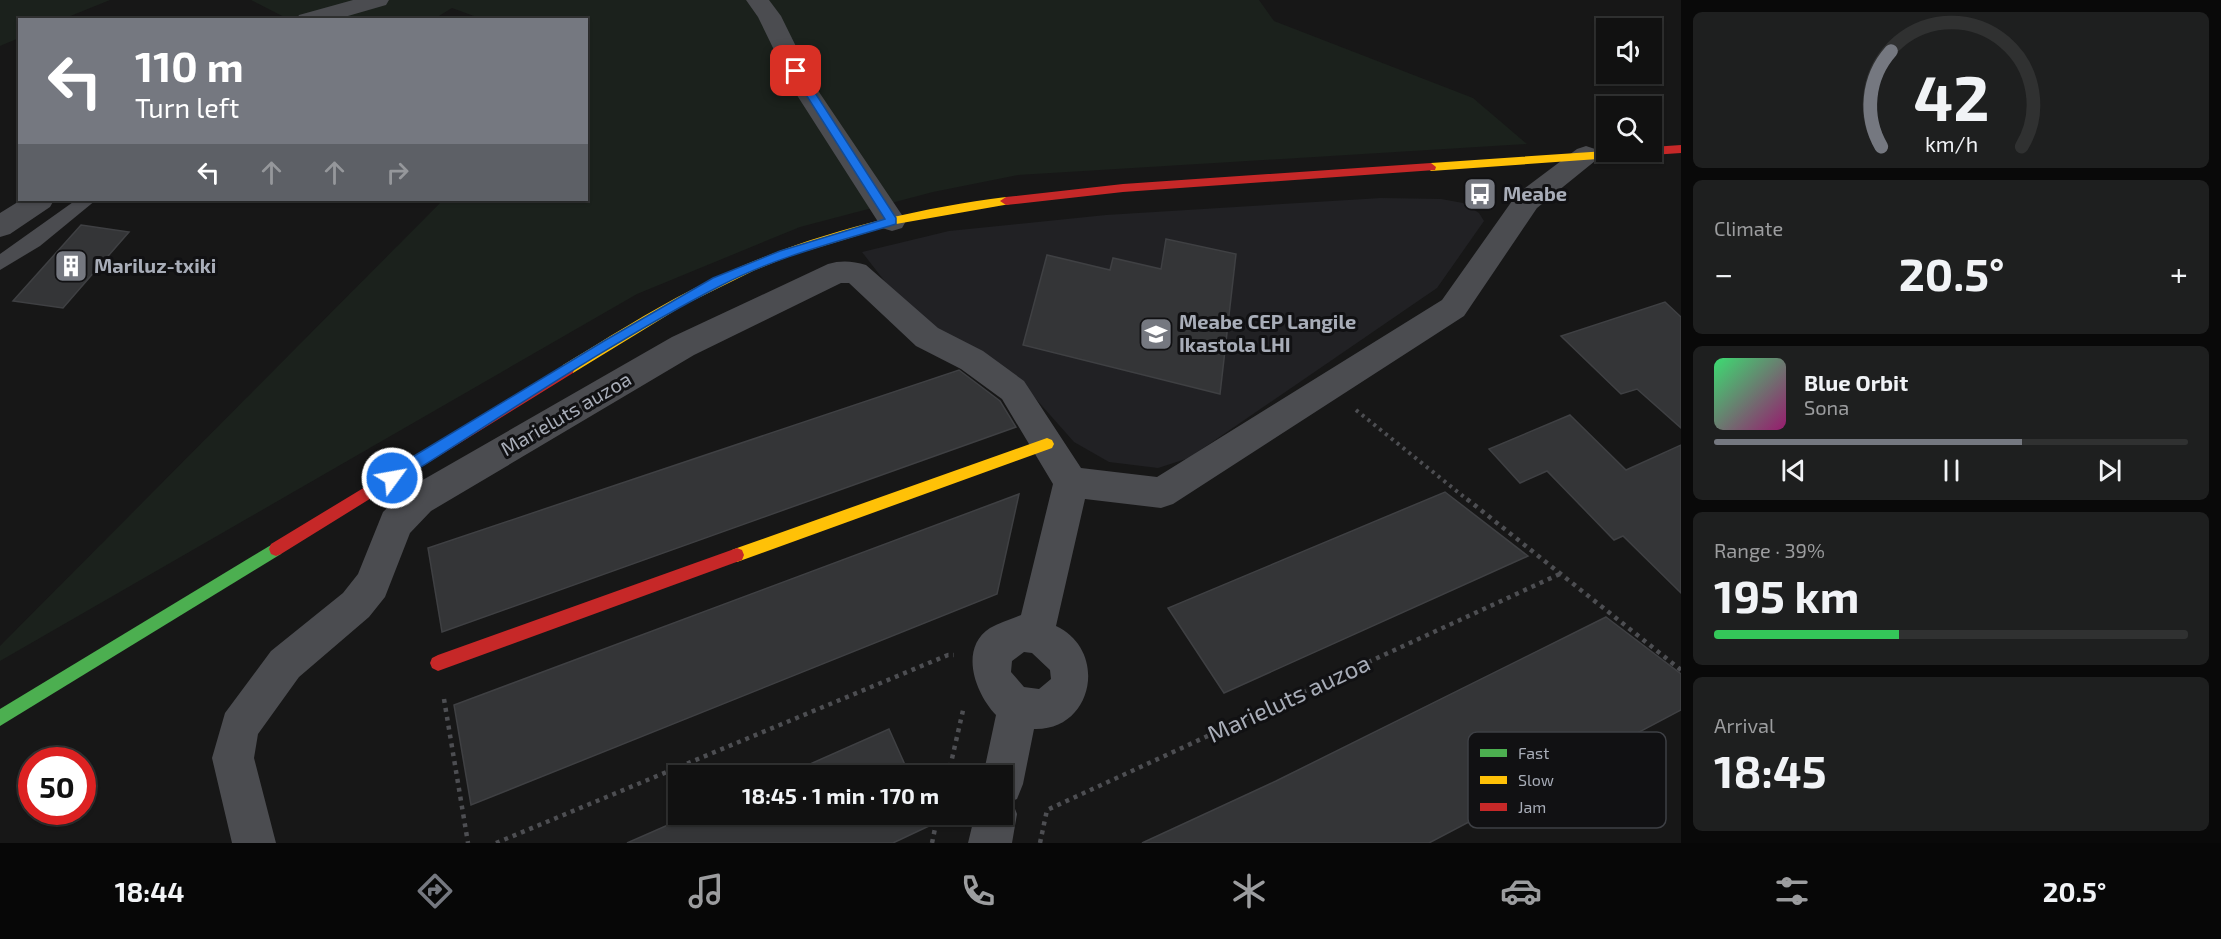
<!DOCTYPE html>
<meta charset="utf-8">
<style>
:root{--surface:#111;--page:#1e1f1f;--text:#f1f3f6;--muted:#9c9d9f;--line:#303131;--accent:#757880}
body{margin:0;font-family:"Exo 2",sans-serif;background:var(--page);color:var(--text);height:100vh;display:flex;flex-direction:column;font-size:22px;white-space:nowrap}
*{box-sizing:border-box;margin:0}
p{font-size:20px;color:var(--muted)}
.icon{flex:none;width:33px;height:33px;fill:none;stroke:currentColor;stroke-width:2;stroke-linecap:round;stroke-linejoin:round}
.map{position:relative;flex:1;overflow:hidden}
.sheet{display:flex;flex-direction:column;gap:12px;padding:12px;background:#090909;width:540px}
.sheet>*{flex:none}
.banner{position:absolute;left:18px;top:18px;width:570px;height:183px;border-radius:0px;box-shadow:0 2px 4px #0004,0 0 0 2px var(--line);background:#757880;color:#fff;overflow:hidden}
.fabs{position:absolute;left:1596px;top:18px;display:grid;gap:12px}
.fabs a{display:grid;place-items:center;width:66px;height:66px;border-radius:0px;background:var(--surface);box-shadow:0 2px 4px #0004,0 0 0 2px var(--line);font-size:30px}
.speed{position:absolute;left:18px;top:747px;display:flex;gap:12px;font-size:30px;font-weight:700;text-align:center}
.speed>*{display:grid;place-content:center;width:78px;height:78px;border-radius:50%;background:var(--surface);box-shadow:0 2px 4px #0004,0 0 0 2px var(--line);line-height:1}
.speed .limit{border:9px solid #d22;background:#fff;color:#111}
.pin{position:absolute;display:grid;place-items:center;width:51px;height:51px;color:#fff;margin:-26px;border-radius:12px;box-shadow:0 3px 9px #0006}
.me{position:absolute;width:66px;margin:-33px;rotate:58deg;stroke-linejoin:round;filter:drop-shadow(0 0 4px #0008)}
.turn{display:flex;align-items:center;gap:21px;height:126px;padding:0 18px;font-size:27px}
.turn .icon{width:78px;height:78px;stroke-width:2.5}
.turn b{display:block;font-size:42px;line-height:51px}
.lanes{display:flex;align-items:center;height:57px;padding:0 18px;background:#0003;justify-content:center;gap:30px;direction:ltr}
.lanes .off{opacity:.35}
.big{font-size:45px;font-weight:700;line-height:1.1}
.sheet .card{flex:1;display:flex;flex-direction:column;justify-content:center;gap:9px;min-width:0;padding:0 21px;border-radius:9px;background:var(--page)}
.sheet .dial{align-items:center;gap:0}
.dial svg{height:156px;overflow:visible;fill:none;stroke:var(--line);stroke-width:7;stroke-linecap:round;text-anchor:middle}
.dial text{fill:var(--text);stroke:none}
.song{display:flex;align-items:center;gap:18px}
.cover{width:72px;height:72px;border-radius:9px;background:linear-gradient(135deg,hsl(140 70% 55%),hsl(320 70% 35%))}
.played{height:6px;border-radius:3px;background:linear-gradient(90deg,var(--accent) 65%,var(--line) 65%)}
.keys{display:flex;justify-content:space-around;direction:ltr}
.heat{display:flex;justify-content:space-between;align-items:center;font-size:33px;direction:ltr}
.charge{height:9px;border-radius:4px;background:linear-gradient(90deg,#34c759 39%,var(--line) 0)}
.trip{position:absolute;left:668px;top:765px;width:345px;height:60px;border-radius:0px;background:var(--surface);box-shadow:0 2px 4px #0004,0 0 0 2px var(--line);font-weight:700;line-height:60px;text-align:center}
.tab-bar{display:flex;height:96px;justify-content:space-around;align-items:center;background:#070707;color:var(--muted)}
.tab-bar .icon{width:42px;height:42px}
.tab-bar .selected{color:var(--accent)}
.tab-bar b{font-size:27px;color:var(--text)}
main{display:flex;flex:1;min-height:0}
.map>svg:first-child{display:block}
.built{fill:#212124}
.green{fill:#1b211c}
.building{fill:#343537;stroke:#3f4043;stroke-width:1.5}
.lines{fill:none;stroke-linecap:round;stroke-linejoin:round}
.path-far1{stroke:#4d4e52;stroke-width:4;stroke-dasharray:3 4.5;stroke-linecap:butt}
.path{stroke:#4d4e52;stroke-width:4.5;stroke-dasharray:4 5;stroke-linecap:butt}
.lane{fill:#4b4c50;fill-rule:evenodd}
.street{fill:#4b4c50;fill-rule:evenodd}
.fast{fill:#4caf50;fill-rule:evenodd}
.slow{fill:#ffc107;fill-rule:evenodd}
.jam{fill:#c62828;fill-rule:evenodd}
.route{fill:#1a73e8;stroke:#114b97;stroke-width:1.5}
.labels{text-anchor:middle;stroke-width:6;stroke-linejoin:round;paint-order:stroke}
.poi-label{font-size:20px;font-weight:bold;fill:#a8adb8;stroke:#111113;text-anchor:start}
.street-label{font-size:20px;fill:#a8adb8;stroke:#111113}
.near-street-label{font-size:24px;fill:#a8adb8;stroke:#111113}
.key{fill:#111113;stroke:#3e4045;stroke-width:1.5}
.key-label{font-size:16px;fill:#a8adb8}
</style>
<main>
<div class="map">
<svg width="1681" height="843" viewBox="0 0 1681 843">
<rect width="100%" height="100%" fill="#171717"/>
<!-- built -->
<path class="built" d="M1381 198 1441 199 1463 203 1479 213 1484 221 1437 288 1189 458 1158 468 1109 462 1074 442 1013 373 942 332 903 305 862 252 949 231 1106 215Z"/>
<!-- green -->
<path class="green" d="M0 0H110L63 19 20 20 19 38 0 46Z
M251 0H1259L1274 21 1473 98 1527 144 1018 175 933 192 800 227 637 294 0 661V646L443 200H586V20L482 19 452 8 434 19H288Z"/>
<!-- building -->
<path class="building" d="M81 225 129 232 63 308 13 301Z
M1166 239 1236 254 1220 394 1023 345 1047 255 1110 270 1113 258 1161 269Z
M1665 302 1681 317V428L1637 389 1621 394 1561 336Z
M959 370 1000 401 1016 427 442 632 428 548Z
M1570 415 1626 470 1681 445V593L1623 536 1614 540 1547 471 1520 483 1489 449Z
M1445 492 1528 556 1224 693 1168 608Z
M1019 494 997 594 471 805 454 705Z
M1606 617 1681 674V710L1429 843H1142L1276 781Z
M889 729 910 776H783Z
M693 814H927L931 825 893 843H627Z"/>
<g class="lines">
<!-- path-far1 -->
<path class="path-far1" d="M1356 410 1469 501"/>
<!-- path -->
<path class="path" d="M1467 499 1681 670
M444 699 468 843
M948 776 964 706
M496 843 948 655H954
M932 843 938 814
M1040 843 1047 810 1562 573"/>
<!-- lane -->
<path class="lane" d="M76 200H96L40 246 0 270V254Z"/>
<!-- street -->
<path class="street" d="M353 0H389L386 5 334 20H296L299 15Z
M746 0H769L781 16 817 89 906 221 902 228 892 231 882 228 793 89 758 17Z
M1586 146 1595 149 1599 155 1595 161 1537 208 1464 316 1173 504 1161 508 1085 499 1056 626C1109 651 1093 731 1034 729L1023 784 1017 799 1012 801 1017 814 1012 843H968L975 814H1002V776H983L996 715C976 694 958 649 990 628 999 623 1011 619 1021 615L1053 484 1002 399 961 369 916 346 849 283H841L694 355 431 511 410 533 385 597 369 617 299 677 258 734 254 758 276 843H232L212 758 225 713 271 651 343 593 358 574 383 512 407 489 672 337 828 264C841 260 853 261 866 265L938 328 983 351 1024 381 1081 468 1157 477 1442 300 1517 194 1577 149ZM1024 652 1032 653 1050 670 1051 679 1039 689 1024 687 1011 672 1012 661Z
M21 200H54L50 207 10 234 0 237V213Z"/>
<!-- fast -->
<path class="fast" d="M276 542 281 544 283 549 281 554 0 726V709Z"/>
<!-- slow -->
<path class="slow" d="M1606 151 1645 152 1640 156 1431 171 1426 167 1431 163Z
M1006 197 1010 198V204L896 224 790 256 755 270 684 305 573 373H563L562 369 563 365C606 339 648 312 693 289 791 239 897 211 1006 197Z
M1047 438 1052 440 1054 444 1052 448 737 562 732 560 730 555 732 550 737 548Z"/>
<!-- jam -->
<path class="jam" d="M1681 145V153L1652 155 1647 152H1652V147Z
M1431 163 1436 167 1435 170 1123 192 1006 205 1000 201 1006 197 1123 184Z
M568 364 573 365 574 369 573 373 281 554 276 556 271 554 269 549 271 544Z
M737 548 742 550 744 555 742 560 438 671 432 668 430 663 432 658 438 655Z"/>
</g>
<!-- route -->
<path class="route" d="M793 68 801 71 896 218V224C837 242 775 257 720 286 609 343 503 416 397 482H386V473L604 341 713 278 780 251 885 219 791 71Z"/>
<!-- icons -->
<defs>
<g id="bus-square" transform="scale(1.725)"><rect x="-9" y="-9" width="18" height="18" rx="4" fill="#757880" stroke="#111113"/><path d="M-5-6H5V4H4V6H2V4H-2V6H-4V4H-5ZM-3.5-4V0h7V-4ZM-3.5 1.2v1.5H-2V1.2ZM2 1.2v1.5H3.5V1.2Z" fill="#fff"/></g>
<g id="building-square" transform="scale(1.725)"><rect x="-9" y="-9" width="18" height="18" rx="4" fill="#757880" stroke="#111113"/><path d="M-4-6H4V6H1V3H-1V6H-4ZM-2.5-4.3h1.7v1.8h-1.7ZM.8-4.3h1.7v1.8H.8ZM-2.5-1h1.7V.8h-1.7ZM.8-1h1.7V.8H.8Z" fill="#fff"/></g>
<g id="school-square" transform="scale(1.725)"><rect x="-9" y="-9" width="18" height="18" rx="4" fill="#757880" stroke="#111113"/><path d="M0-5L7-2L0 1L-7-2ZM-4 1L0 2.5L4 1V4Q0 6-4 4Z" fill="#fff"/></g>
</defs>
<g fill-rule="evenodd">
<use href="#bus-square" x="1480" y="194"/>
<use href="#building-square" x="71" y="266"/>
<use href="#school-square" x="1156" y="334"/>
</g>
<g class="labels">
<!-- poi labels -->
<g class="poi-label">
<text x="1503" y="201">Meabe</text>
<text x="94" y="273">Mariluz-txiki</text>
<text x="1179" y="329">Meabe CEP Langile<tspan x="1179" dy="23">Ikastola LHI</tspan></text>
</g>
<!-- street labels -->
<g class="street-label">
<text transform="translate(566 414) rotate(-30)" y="7">Marieluts auzoa</text>
</g>
<!-- near-street labels -->
<g class="near-street-label">
<text transform="translate(1289 699) rotate(-25)" y="8">Marieluts auzoa</text>
</g>
</g>
<!-- legend -->
<rect x="1468" y="732" width="198" height="96" rx="9" class="key"/>
<rect x="1480" y="749" width="27" height="8" fill="#4caf50"/>
<rect x="1480" y="776" width="27" height="8" fill="#ffc107"/>
<rect x="1480" y="803" width="27" height="8" fill="#c62828"/>
<g class="key-label">
<text x="1518" y="759">Fast</text>
<text x="1518" y="786">Slow</text>
<text x="1518" y="813">Jam</text>
</g>
</svg>
<div class="fabs">
<a><svg class="icon" aria-label="sound" viewBox="0 0 24 24"><path d="M4 9h4l5-4v14l-5-4H4zM17 9q2 3 0 6"/></svg></a>
<a><svg class="icon" aria-label="search" viewBox="0 0 24 24"><circle cx="10" cy="10" r="6"/><path d="M15 15l6 6"/></svg></a>
</div>
<div class="speed"><div class="limit">50</div></div>
<div class="pin" style="left:796px;top:71px;background:#d93025"><svg class="icon" aria-label="arrive" viewBox="0 0 24 24"><path d="M6 21V4h12l-3 4 3 4H6"/></svg></div>
<svg class="me" style="left:392px;top:478px" viewBox="-20 -20 40 40"><circle r="17" fill="#1a73e8" stroke="#fff" stroke-width="3"/><path d="M0-11L8 9 0 5-8 9z" fill="#fff"/></svg>
<div class="trip">18:45 · 1 min · 170 m</div>
<div class="banner">
<div class="turn"><svg class="icon" aria-label="left" viewBox="0 0 24 24"><path d="M17 20v-9H6M10 6l-5 5 5 5"/></svg><div><b>110 m</b>Turn left</div></div>
<div class="lanes"><svg class="icon" aria-label="left" viewBox="0 0 24 24"><path d="M17 20v-9H6M10 6l-5 5 5 5"/></svg><svg class="icon off" aria-label="ahead" viewBox="0 0 24 24"><path d="M12 20V5M6 11l6-6 6 6"/></svg><svg class="icon off" aria-label="ahead" viewBox="0 0 24 24"><path d="M12 20V5M6 11l6-6 6 6"/></svg><svg class="icon off" aria-label="right" viewBox="0 0 24 24"><path d="M7 20v-9h11M14 6l5 5-5 5"/></svg></div>
</div>
</div>
<section class="sheet">
<div class="card dial"><svg viewBox="0 0 100 80">
<path d="M14 69A42 42 0 1 1 86 69"/>
<path d="M14 69A42 42 0 0 1 19 20" stroke="#757880"/>
<text x="50" y="56" font-size="32" font-weight="700">42</text>
<text x="50" y="72" font-size="11">km/h</text>
</svg></div>
<div class="card"><p>Climate</p>
<div class="heat"><a>−</a><b class="big">20.5°</b><a>+</a></div>
</div>
<div class="card">
<div class="song"><i class="cover"></i><div><b>Blue Orbit</b><p>Sona</p></div></div>
<div class="played"></div>
<div class="keys"><svg class="icon" aria-label="previous" viewBox="0 0 24 24"><path d="M18 5L8 12l10 7zM5 5v14"/></svg><svg class="icon" aria-label="pause" viewBox="0 0 24 24"><path d="M8 5v14M16 5v14"/></svg><svg class="icon" aria-label="next" viewBox="0 0 24 24"><path d="M6 5l10 7-10 7zM19 5v14"/></svg></div>
</div>
<div class="card"><p>Range · 39%</p><b class="big">195 km</b><div class="charge"></div></div>
<div class="card"><p>Arrival</p><b class="big">18:45</b></div>
</section>
</main>
<nav class="tab-bar">
<b>18:44</b>
<svg class="icon selected" aria-label="directions" viewBox="0 0 24 24"><path d="M12 3l9 9-9 9-9-9zM9 14v-3h6M13 9l2 2-2 2"/></svg>
<svg class="icon" aria-label="music" viewBox="0 0 24 24"><path d="M9 18V5l10-2v13"/><circle cx="6" cy="18" r="3"/><circle cx="16" cy="16" r="3"/></svg>
<svg class="icon" aria-label="phone" viewBox="0 0 24 24"><path d="M5 4h4l2 5-3 2q2 4 5 5l2-3 5 2v4C11 20 4 13 5 4z"/></svg>
<svg class="icon" aria-label="climate" viewBox="0 0 24 24"><path d="M12 3v18M4 7l16 10M4 17L20 7"/></svg>
<svg class="icon" aria-label="car" viewBox="0 0 24 24"><path d="M5 17H2v-5l4-1 3-4h7l3 4 3 1v5h-3M9 17h6M6 11h13"/><circle cx="7" cy="17" r="2"/><circle cx="17" cy="17" r="2"/></svg>
<svg class="icon" aria-label="filters" viewBox="0 0 24 24"><path d="M4 7h16M4 17h16"/><circle cx="9" cy="7" r="2"/><circle cx="15" cy="17" r="2"/></svg>
<b>20.5°</b>
</nav>
